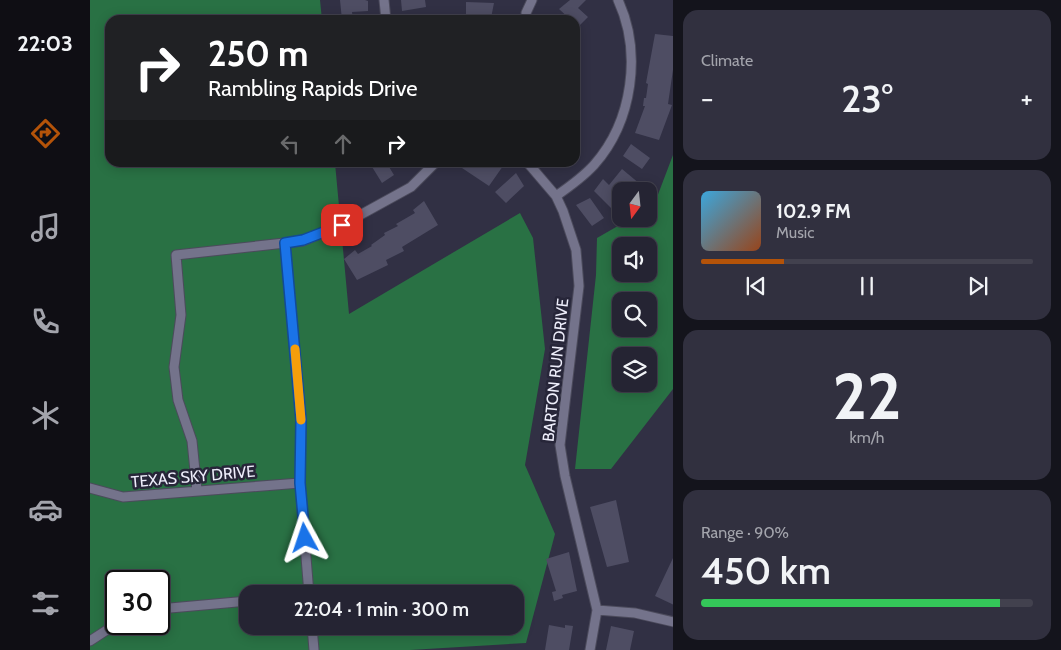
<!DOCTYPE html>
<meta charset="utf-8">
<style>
:root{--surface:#252433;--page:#31303f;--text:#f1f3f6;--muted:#a3a4ac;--line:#42414e;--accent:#b45309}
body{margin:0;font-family:Cabin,sans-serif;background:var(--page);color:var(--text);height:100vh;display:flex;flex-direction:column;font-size:19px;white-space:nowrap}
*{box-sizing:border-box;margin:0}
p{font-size:16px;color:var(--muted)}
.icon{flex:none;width:28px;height:28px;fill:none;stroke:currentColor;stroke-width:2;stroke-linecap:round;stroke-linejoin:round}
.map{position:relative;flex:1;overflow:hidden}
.panel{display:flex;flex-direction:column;gap:10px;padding:10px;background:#14141c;width:388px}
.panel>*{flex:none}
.hud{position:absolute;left:15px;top:15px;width:475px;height:152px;border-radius:15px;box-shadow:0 2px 12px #0003,0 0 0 1px var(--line);background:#202124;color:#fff;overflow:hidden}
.needle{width:32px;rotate:195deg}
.controls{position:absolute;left:522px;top:182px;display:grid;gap:10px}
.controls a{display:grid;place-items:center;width:45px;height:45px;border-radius:10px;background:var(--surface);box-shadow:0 2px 12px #0003,0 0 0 1px var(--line);font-size:25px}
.speed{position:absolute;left:15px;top:570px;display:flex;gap:10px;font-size:25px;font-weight:700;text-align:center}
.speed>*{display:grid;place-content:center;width:65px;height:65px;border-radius:50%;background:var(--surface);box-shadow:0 2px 12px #0003,0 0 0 1px var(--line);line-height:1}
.speed .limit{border:2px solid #111;border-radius:8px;background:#fff;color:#111}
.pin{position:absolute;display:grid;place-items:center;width:42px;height:42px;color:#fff;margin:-21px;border-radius:10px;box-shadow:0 2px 8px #0006}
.me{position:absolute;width:55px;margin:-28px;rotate:355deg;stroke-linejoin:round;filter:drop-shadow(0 0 4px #0008)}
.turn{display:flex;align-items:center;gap:18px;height:105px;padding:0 20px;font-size:22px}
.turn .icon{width:65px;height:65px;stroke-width:2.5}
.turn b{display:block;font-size:35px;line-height:42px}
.lanes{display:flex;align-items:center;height:48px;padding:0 20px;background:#0003;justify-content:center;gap:25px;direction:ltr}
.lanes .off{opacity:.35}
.big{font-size:38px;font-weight:600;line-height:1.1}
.panel .card{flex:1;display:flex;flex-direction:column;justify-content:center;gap:8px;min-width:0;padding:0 18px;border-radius:15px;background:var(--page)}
.panel .dial{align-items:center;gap:0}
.dial b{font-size:65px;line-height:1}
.song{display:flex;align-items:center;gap:15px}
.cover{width:60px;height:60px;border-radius:8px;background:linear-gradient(135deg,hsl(200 70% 55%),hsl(20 70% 35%))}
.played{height:5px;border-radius:2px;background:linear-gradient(90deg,var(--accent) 25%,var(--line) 25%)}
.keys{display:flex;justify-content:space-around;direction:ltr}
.heat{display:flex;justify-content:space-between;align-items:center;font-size:28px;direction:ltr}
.charge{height:8px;border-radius:4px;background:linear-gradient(90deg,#34c759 90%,var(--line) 0)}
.trip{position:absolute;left:149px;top:585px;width:285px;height:50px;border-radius:15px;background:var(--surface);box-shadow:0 2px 12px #0003,0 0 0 1px var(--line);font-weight:600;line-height:50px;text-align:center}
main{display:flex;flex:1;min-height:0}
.menu{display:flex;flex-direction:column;width:90px;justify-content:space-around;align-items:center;background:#0f0e14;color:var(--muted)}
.menu .icon{width:35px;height:35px}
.menu .selected{color:var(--accent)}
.menu b{font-size:22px;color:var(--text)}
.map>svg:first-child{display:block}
.forest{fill:#297144;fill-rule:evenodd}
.building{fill:#4e4d63}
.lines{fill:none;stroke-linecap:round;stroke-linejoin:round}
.street-casing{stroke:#4c4b5c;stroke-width:11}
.street{stroke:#74738b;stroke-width:9}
.route-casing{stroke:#114b97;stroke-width:12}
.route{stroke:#1a73e8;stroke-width:9}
.slow{stroke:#f59e0b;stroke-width:9}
.labels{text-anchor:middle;stroke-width:5;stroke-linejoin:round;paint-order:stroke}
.street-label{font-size:16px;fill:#eeeefb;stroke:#272639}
</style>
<main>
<nav class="menu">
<b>22:03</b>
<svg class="icon selected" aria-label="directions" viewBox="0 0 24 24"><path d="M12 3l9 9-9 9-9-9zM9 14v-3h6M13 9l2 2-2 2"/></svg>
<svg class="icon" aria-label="music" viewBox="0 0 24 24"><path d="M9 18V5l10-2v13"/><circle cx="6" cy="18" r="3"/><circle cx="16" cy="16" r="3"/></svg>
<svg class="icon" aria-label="phone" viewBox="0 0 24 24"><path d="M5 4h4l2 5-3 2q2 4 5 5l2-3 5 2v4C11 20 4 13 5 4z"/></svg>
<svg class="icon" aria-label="climate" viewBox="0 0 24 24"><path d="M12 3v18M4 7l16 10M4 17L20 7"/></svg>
<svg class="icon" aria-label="car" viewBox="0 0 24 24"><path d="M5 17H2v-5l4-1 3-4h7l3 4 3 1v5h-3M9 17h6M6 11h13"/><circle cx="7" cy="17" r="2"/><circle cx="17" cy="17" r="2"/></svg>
<svg class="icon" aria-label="filters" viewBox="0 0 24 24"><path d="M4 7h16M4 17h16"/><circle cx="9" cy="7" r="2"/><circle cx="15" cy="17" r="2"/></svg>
</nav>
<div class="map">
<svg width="584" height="650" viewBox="0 0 584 650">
<rect width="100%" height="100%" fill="#313044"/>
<!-- forest -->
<path class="forest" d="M0 0H230L232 20H20V162L245 163 259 314 430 213 443 238 455 349 435 465 465 534 436 643 320 650H0ZM26 581H69V624H26ZM158 594H425V626H158Z
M583 155V389L521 469H485L506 275 507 238 540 219H559V208L564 205ZM531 246H559V274H531ZM531 301H559V329H531ZM531 356H559V384H531Z"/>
<!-- building -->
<path class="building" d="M250 0H275L278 1V11L262 12 263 20H252Z
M311 0H335L336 7 312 11Z
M480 0H496L488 8 498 17 485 30V20H481L469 9Z
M376 2 404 3 401 18 376 17Z
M565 34 584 36V63L578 104 582 105 569 140 545 133 555 106H553L554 98H556L558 84 556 83Z
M541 144 560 158 552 169 533 156Z
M279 162H296L304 175 292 183Z
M372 162H408L413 166 399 186 369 166Z
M532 169 550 184 544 191H540L531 183V200L522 209 504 191 513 179 519 185Z
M426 173 434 186 416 203 405 192Z
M500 198 514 218 502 226 486 205Z
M334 201 348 225 312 247 314 251 296 260 298 265 267 280 254 259 265 250 268 254 282 246 281 245 295 235 294 233 308 226 306 224 325 213 323 210Z
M526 500 539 562 517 567 500 507Z
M479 552 487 591 472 595 473 598 464 601 462 592 466 591 456 559Z
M584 556V605L565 596Z
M459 625 475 628V625L483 626 479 650H455Z
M521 626 544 631 540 650H516Z"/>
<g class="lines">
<!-- street casing -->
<g class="street-casing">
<path id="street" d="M294 0 296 20
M436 13 442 0
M437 162 466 196 473 211 486 250 489 286 470 445 475 476 507 610 500 650
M466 196C479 187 493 177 504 165 543 121 552 52 528 0
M195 243 211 421 210 483 219 594
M0 488 33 497 210 483
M107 491 102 441 88 400 84 367 91 315 86 255 213 241 252 225 321 187 346 162
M69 609 158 601
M507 610 545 613 584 622
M222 626 224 650
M0 641 26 624"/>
</g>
<!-- street -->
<use href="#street" class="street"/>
</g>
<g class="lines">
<!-- route casing -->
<g class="route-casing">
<path id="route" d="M215 538 210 483 211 420 195 243 213 240 252 225"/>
</g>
<!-- route -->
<use href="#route" class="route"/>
<!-- slow -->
<path class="slow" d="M205 349 211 420"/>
</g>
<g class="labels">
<!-- street labels -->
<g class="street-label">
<text transform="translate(465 370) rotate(-84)" y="6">BARTON RUN DRIVE</text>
<text transform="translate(103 476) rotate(-5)" y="6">TEXAS SKY DRIVE</text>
</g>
</g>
</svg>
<div class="controls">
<a><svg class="needle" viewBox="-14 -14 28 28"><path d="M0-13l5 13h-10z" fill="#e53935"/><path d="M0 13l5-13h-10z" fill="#a3a4ac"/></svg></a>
<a><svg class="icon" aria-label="sound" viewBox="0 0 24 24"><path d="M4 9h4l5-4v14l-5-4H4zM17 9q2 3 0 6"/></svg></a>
<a><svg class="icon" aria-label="search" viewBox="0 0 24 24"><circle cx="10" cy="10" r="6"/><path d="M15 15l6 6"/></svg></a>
<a><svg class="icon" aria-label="layers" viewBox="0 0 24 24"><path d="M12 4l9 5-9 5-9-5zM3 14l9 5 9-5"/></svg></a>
</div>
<div class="speed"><div class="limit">30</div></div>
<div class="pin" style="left:252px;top:225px;background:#d93025"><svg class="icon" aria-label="arrive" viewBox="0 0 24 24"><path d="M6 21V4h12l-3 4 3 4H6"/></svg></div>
<svg class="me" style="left:215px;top:538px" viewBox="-20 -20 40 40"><path d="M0-17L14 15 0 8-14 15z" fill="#1a73e8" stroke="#fff" stroke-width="4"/></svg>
<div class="trip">22:04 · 1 min · 300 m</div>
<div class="hud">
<div class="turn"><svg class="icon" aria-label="right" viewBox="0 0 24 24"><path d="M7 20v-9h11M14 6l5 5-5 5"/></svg><div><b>250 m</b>Rambling Rapids Drive</div></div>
<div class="lanes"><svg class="icon off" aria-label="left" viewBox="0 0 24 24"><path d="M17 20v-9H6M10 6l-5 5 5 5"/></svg><svg class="icon off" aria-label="ahead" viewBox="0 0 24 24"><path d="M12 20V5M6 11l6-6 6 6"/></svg><svg class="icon" aria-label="right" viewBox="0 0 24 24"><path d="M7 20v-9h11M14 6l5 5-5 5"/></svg></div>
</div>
</div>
<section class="panel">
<div class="card"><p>Climate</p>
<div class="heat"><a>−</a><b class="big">23°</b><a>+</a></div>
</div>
<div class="card">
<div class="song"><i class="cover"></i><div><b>102.9 FM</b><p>Music</p></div></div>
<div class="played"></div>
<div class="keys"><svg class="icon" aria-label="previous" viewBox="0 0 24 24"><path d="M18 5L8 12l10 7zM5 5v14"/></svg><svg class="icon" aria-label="pause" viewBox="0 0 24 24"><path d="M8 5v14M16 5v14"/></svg><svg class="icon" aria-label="next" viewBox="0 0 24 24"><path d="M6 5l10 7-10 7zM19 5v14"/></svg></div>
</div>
<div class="card dial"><b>22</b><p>km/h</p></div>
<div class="card"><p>Range · 90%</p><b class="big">450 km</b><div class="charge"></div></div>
</section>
</main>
